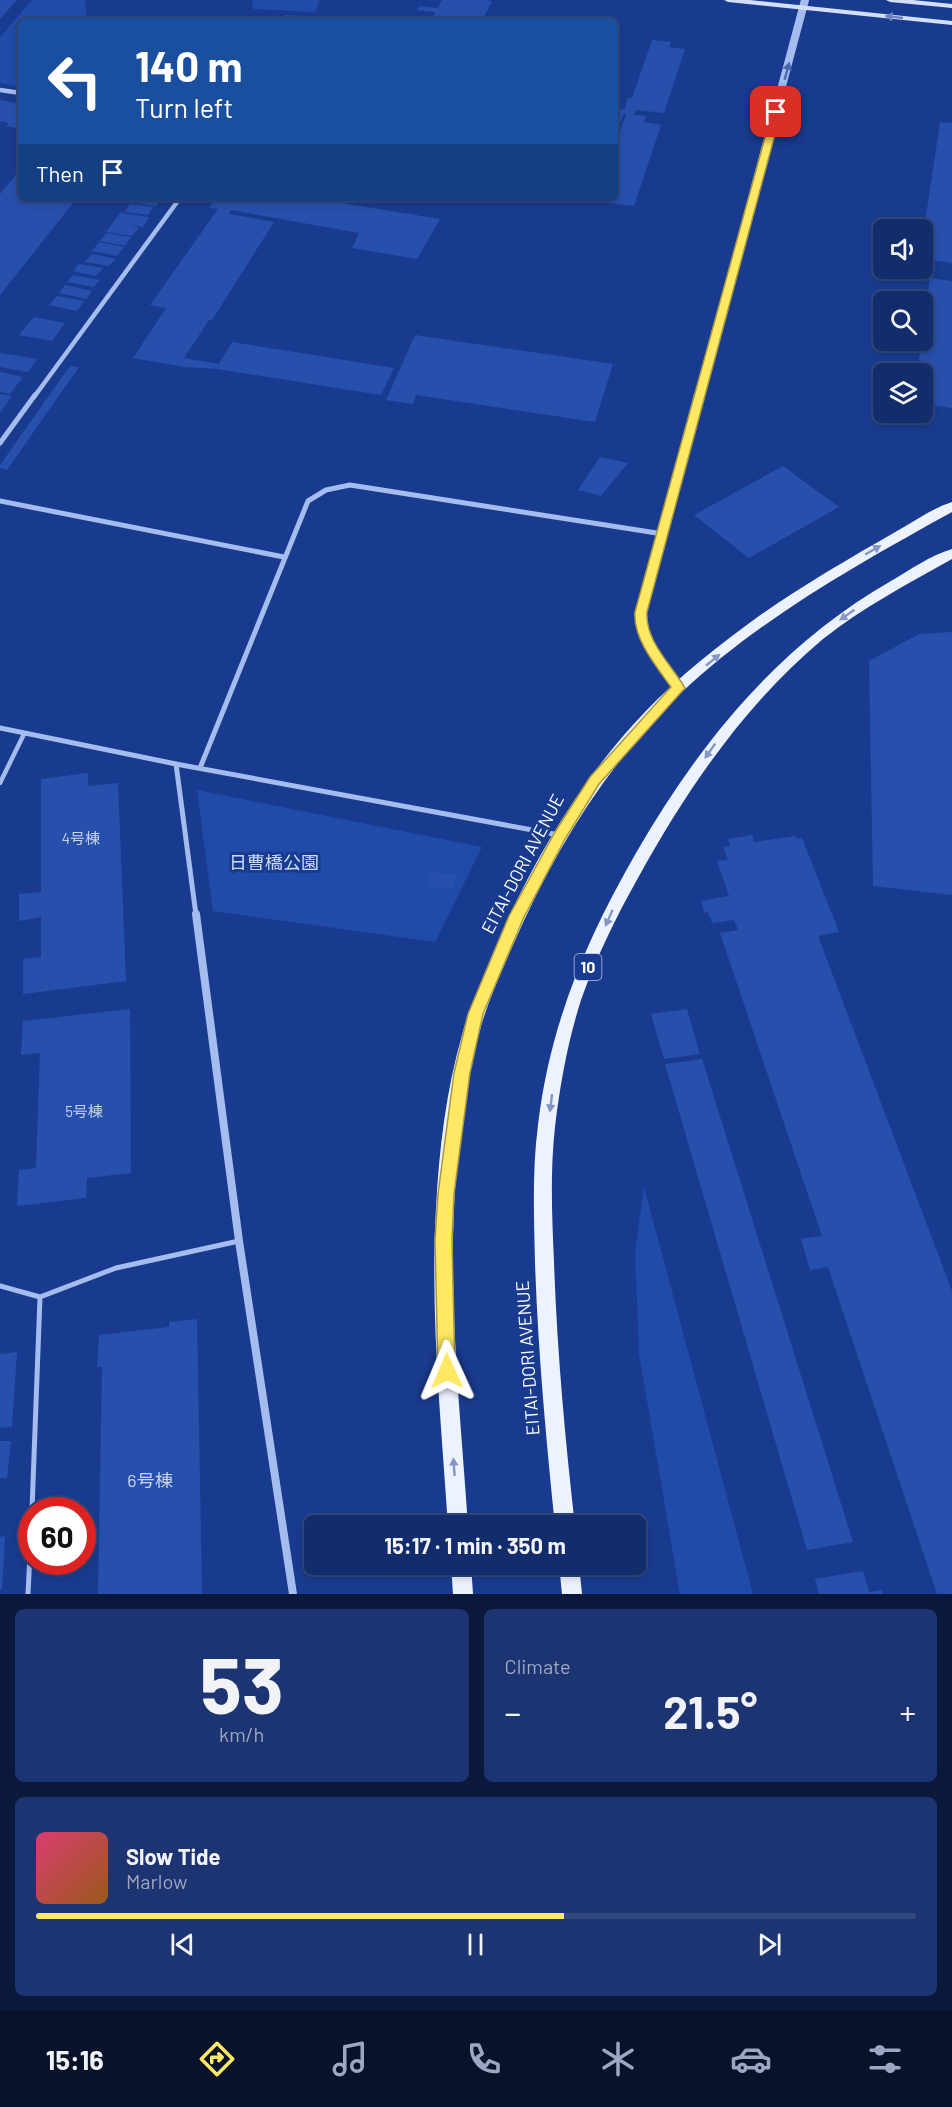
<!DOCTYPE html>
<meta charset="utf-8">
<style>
:root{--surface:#132c6b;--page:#1c3471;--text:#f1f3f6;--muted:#9da7c1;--line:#32487e;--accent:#ffe863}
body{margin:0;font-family:Barlow,"Noto Sans JP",sans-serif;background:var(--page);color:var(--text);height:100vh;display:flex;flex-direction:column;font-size:22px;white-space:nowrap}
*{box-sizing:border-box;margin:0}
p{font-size:20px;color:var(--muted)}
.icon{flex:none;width:33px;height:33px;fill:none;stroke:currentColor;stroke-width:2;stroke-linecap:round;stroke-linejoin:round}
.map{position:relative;height:1594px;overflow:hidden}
.drawer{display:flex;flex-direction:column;gap:15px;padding:15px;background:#0a183b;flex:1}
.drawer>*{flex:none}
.guide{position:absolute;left:18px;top:18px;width:600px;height:183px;border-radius:9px;box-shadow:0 3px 9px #0003,0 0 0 2px var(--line);background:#1a4fa0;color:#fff;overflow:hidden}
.controls{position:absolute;left:873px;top:219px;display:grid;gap:12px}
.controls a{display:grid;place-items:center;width:60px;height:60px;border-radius:9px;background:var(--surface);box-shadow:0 3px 9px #0003,0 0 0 2px var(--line);font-size:30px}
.speed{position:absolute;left:18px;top:1497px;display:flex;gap:12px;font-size:30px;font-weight:700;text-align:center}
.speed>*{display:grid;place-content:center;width:78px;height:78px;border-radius:50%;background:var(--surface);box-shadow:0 3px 9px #0003,0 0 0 2px var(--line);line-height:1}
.speed .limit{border:9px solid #d22;background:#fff;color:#111}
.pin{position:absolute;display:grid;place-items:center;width:51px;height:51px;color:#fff;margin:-26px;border-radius:12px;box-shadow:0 3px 9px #0006}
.me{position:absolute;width:66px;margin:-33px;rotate:359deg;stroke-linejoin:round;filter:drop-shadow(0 0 4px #0008)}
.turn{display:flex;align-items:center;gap:21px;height:126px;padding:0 18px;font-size:27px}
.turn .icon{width:78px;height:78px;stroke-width:2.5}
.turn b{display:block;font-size:42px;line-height:51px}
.then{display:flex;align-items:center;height:57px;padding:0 18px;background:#0003;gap:12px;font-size:22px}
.big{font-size:45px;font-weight:700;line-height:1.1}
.drawer .card{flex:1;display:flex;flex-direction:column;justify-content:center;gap:9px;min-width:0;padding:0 21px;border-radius:9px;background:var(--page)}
.drawer .dial{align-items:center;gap:0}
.dial b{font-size:78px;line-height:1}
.song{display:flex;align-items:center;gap:18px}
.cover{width:72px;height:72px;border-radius:9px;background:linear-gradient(135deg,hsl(340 70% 55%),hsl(30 70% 35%))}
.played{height:6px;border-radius:3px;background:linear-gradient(90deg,var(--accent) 60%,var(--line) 60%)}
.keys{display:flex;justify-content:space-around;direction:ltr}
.heat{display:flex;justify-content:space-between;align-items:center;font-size:33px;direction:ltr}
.drawer .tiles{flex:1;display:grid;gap:15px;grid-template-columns:1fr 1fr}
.card:last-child{grid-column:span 2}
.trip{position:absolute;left:304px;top:1515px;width:342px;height:60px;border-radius:9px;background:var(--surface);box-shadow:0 3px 9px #0003,0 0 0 2px var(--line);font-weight:700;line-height:60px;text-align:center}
.tabs{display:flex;height:96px;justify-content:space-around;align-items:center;background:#08122b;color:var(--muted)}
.tabs .icon{width:42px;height:42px}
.tabs .active{color:var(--accent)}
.tabs b{font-size:27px;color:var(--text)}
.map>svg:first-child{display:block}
.green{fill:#214ba8}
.building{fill:#2750ad}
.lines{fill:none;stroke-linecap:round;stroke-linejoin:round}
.service-far1{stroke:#a5bcef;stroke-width:4.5}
.service{stroke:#a5bcef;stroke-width:5}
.minor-far2{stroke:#a5bcef;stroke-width:4.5}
.minor-far1{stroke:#a5bcef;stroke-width:5}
.minor{stroke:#a5bcef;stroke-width:8}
.tertiary-far1{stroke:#a5bcef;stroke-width:8}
.tertiary{stroke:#a5bcef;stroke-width:10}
.secondary{fill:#d3defa;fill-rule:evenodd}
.primary{fill:#edf2ff;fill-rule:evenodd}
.oneway{fill:#6d84bf}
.oneway2{fill:#4a68b1}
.oneway3{fill:#8396c7}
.route{fill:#ffe863;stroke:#a69740;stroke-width:1.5}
.labels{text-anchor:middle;stroke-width:6;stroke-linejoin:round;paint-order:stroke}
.number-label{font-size:15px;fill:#c9d3ea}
.shield{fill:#193b8f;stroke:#bac4dd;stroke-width:1.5}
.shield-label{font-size:16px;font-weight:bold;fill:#fff}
.park-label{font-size:18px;fill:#ccdafb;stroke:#193b8f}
.street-label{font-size:18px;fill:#fff;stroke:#193b8f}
.near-number-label{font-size:18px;fill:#c9d3ea}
</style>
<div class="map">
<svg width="952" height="1594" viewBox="0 0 952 1594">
<rect width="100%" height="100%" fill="#193b8f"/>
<!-- green -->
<path class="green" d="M32 0H85L87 21H21V87L0 83V37Z
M252 0H320L315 12 253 9Z
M197 790 482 847 435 942 213 911Z
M644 1187 753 1594H680L639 1354 635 1252Z"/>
<!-- building -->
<path class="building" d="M0 0H17L0 19Z
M442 0H483L492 1 482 21H431L435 12 417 10 420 6 438 8Z
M285 15 309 16 307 21H283Z
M652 40 671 42 669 47 685 49 664 113 636 110 634 115 646 116 644 122 661 125 634 206 592 201 593 198H615V146L626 114H624L620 123 615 122V111L625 108 628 98H632Z
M0 100 21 104V129L6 126 9 123 0 121Z
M940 122 952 123V263L922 259V243Z
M19 171 21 198H77L0 295V194Z
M134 198H162L156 206 132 202Z
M216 198H312L440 219 417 259 352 248 359 233 231 210 229 214 274 222 212 320H209L184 358 219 364 232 342 394 368 381 395 217 369 184 367 133 358 166 308 150 305 218 209 209 208Z
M130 204 153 207 148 215 125 212Z
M120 213 149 217 143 227 130 225 139 228 132 236 106 232Z
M106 233 131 237 125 246 100 241Z
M99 242 124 247 117 256 92 251Z
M92 254 116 259 109 266 85 262Z
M79 264 103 268 96 276 73 271Z
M73 275 100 280 94 287 67 282Z
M930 278 952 281V408L922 404V374H917Z
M65 285 92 291 86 299 59 293Z
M57 296 84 301 77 311 49 305Z
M34 317 65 323 52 341 19 335Z
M415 335 613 364 595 422 416 395 413 404 386 400Z
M0 353 37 359 28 372 0 367Z
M70 366 79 367 7 470 0 468V465Z
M0 372 23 377 10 394 0 392Z
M0 394 12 396 0 413Z
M600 457 628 463 601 496 578 490Z
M783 466 839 507 749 558 694 515Z
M952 632V895L873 886 869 661 919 634Z
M88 773V786L118 783 126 981 23 994V959L41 957V917L19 921V894L41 892V779Z
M752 835 754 842 796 836 797 839 802 838 839 932 818 936 952 1291V1594H937L828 1267 810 1270 801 1239 822 1236 720 933 738 930 734 920 712 923 708 912 705 913 701 901 729 896 717 861 728 860 723 847 730 846 728 839Z
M429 871 456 875 453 890 426 886Z
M130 1009 131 1173 87 1178 86 1198 17 1206 19 1170 36 1168 40 1053 21 1055 23 1021Z
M687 1009 700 1054 664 1059 651 1014Z
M702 1059 853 1542 807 1550 665 1064Z
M197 1319 202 1594H98L102 1367H97L99 1335 169 1327V1322Z
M17 1352 12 1427 0 1428V1354Z
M0 1441H11L7 1478H0Z
M5 1536 2 1589H0V1537Z
M863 1571 869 1592 882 1590 883 1594H819L815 1579Z"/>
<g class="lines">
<!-- service-far1 -->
<path class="service-far1" d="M0 783 24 734"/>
<!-- service -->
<path class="service" d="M0 1286 40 1297
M32 1510 40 1297 116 1268 239 1241
M28 1594 32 1513"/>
<!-- minor-far2 -->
<path class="minor-far2" d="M0 90 21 93
M34 397 180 198"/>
<!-- minor-far1 -->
<path class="minor-far1" d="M0 443 35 395
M0 501 284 557
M0 728 176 764 559 835
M176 764 196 915
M200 768 308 501 326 490 350 485 663 534"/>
<!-- minor -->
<path class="minor" d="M196 914 239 1241 293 1594"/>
<!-- tertiary-far1 -->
<path class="tertiary-far1" d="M699 397 805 0"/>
<!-- tertiary -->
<path class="tertiary" d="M679 688C661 665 642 642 641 612L699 395"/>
<!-- secondary -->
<path class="secondary" d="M724 0H750L952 21V25L728 2Z
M886 0H913L952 4V8L890 2Z"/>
<!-- primary -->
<path class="primary" d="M952 502V512C858 564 761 618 682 692 607 763 554 851 513 945 500 975 486 1005 478 1037 464 1092 457 1150 454 1207 449 1313 461 1420 468 1526H448C441 1420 430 1313 436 1208 439 1150 446 1091 462 1035 468 1011 479 989 488 965 525 874 576 784 645 712 679 676 719 645 759 616 803 585 850 558 897 531 915 521 933 508 952 502Z
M952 549V559C908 584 863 607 823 639 745 704 687 789 638 878 616 917 596 958 581 1000 568 1041 560 1084 555 1127 550 1172 552 1217 554 1262 557 1350 565 1438 575 1526H555C546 1438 538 1351 535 1263 534 1217 532 1171 538 1125 550 1024 586 940 636 853 700 742 779 645 891 581 910 570 931 555 952 549Z
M451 1564H471L473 1594H453Z
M559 1564H579L582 1594H562Z"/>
</g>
<!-- one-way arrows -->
<defs><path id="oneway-solid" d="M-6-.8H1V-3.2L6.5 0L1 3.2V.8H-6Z" transform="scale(1.5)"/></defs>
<use class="oneway" href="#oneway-solid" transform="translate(894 17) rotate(-174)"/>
<use class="oneway2" href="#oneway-solid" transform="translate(787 71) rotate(-75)"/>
<g class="oneway3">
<use href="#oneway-solid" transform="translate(873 550) rotate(-30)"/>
<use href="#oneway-solid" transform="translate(847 615) rotate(145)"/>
<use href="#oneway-solid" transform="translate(713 660) rotate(-39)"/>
<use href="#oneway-solid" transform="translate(710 751) rotate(125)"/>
<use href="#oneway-solid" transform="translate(609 918) rotate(114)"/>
<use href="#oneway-solid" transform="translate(551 1103) rotate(97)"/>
<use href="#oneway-solid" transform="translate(454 1467) rotate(-94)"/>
</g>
<!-- route -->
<path class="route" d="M776 109 781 112 647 612C645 641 671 664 685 688L599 784 565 839 524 917 483 1014 470 1073 454 1194 452 1240 455 1371 453 1377 447 1379 440 1377 438 1371 435 1240 438 1194 454 1073 468 1014 509 916 555 832 590 777 671 687C656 666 633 639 635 612L772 112Z"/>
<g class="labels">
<!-- number labels -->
<g class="number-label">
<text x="81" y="844">4号棟</text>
<text x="84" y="1117">5号棟</text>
</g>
<!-- shield labels -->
<rect class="shield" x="574.5" y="954" width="27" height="26" rx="4.5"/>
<g class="shield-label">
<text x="588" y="973">10</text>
</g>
<!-- park labels -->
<g class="park-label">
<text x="274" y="869">日曹橋公園</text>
</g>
<!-- street labels -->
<g class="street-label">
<text transform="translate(523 864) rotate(-62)" y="6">EITAI-DORI AVENUE</text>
<text transform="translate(528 1358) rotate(-94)" y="6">EITAI-DORI AVENUE</text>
</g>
<!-- near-number labels -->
<g class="near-number-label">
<text x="150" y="1487">6号棟</text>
</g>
</g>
</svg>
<div class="controls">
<a><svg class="icon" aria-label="sound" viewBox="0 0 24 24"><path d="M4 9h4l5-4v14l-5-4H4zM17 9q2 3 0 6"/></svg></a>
<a><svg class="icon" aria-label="search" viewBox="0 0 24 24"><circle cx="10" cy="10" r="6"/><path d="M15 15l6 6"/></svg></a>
<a><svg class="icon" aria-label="layers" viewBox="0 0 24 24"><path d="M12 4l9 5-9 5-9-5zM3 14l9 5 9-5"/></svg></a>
</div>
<div class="speed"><div class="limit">60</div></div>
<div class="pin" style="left:776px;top:112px;background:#d93025"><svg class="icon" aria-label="arrive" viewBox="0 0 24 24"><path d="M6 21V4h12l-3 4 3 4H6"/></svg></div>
<svg class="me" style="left:447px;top:1371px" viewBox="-20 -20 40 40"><path d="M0-17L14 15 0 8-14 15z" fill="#ffe863" stroke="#fff" stroke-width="4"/></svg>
<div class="trip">15:17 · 1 min · 350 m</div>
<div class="guide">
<div class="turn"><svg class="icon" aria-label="left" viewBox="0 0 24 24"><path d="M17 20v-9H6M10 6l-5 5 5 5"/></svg><div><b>140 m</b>Turn left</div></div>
<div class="then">Then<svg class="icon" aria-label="arrive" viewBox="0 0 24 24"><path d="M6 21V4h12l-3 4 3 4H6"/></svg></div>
</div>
</div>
<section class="drawer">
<div class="tiles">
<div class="card dial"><b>53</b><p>km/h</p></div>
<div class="card"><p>Climate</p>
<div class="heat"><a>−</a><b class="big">21.5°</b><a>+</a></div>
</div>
<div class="card">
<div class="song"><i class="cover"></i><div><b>Slow Tide</b><p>Marlow</p></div></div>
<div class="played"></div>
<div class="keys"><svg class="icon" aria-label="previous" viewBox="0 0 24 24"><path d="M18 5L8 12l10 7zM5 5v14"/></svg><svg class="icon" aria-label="pause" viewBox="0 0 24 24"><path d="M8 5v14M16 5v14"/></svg><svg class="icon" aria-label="next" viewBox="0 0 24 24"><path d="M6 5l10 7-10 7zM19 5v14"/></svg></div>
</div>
</div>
</section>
<nav class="tabs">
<b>15:16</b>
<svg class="icon active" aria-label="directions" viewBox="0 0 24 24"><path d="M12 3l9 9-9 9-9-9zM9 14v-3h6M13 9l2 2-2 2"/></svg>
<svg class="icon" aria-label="music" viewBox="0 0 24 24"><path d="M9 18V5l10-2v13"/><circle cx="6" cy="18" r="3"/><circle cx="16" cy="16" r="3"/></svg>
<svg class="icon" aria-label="phone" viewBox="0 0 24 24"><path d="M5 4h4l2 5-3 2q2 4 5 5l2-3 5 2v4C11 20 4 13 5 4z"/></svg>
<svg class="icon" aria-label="climate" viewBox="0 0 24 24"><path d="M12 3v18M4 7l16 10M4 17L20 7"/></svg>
<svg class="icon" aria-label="car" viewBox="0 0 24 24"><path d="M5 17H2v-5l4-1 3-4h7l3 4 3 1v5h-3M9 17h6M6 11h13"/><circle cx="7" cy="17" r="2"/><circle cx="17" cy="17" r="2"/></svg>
<svg class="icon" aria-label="filters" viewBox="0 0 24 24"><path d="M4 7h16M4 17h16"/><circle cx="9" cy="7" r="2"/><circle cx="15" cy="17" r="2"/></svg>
</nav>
